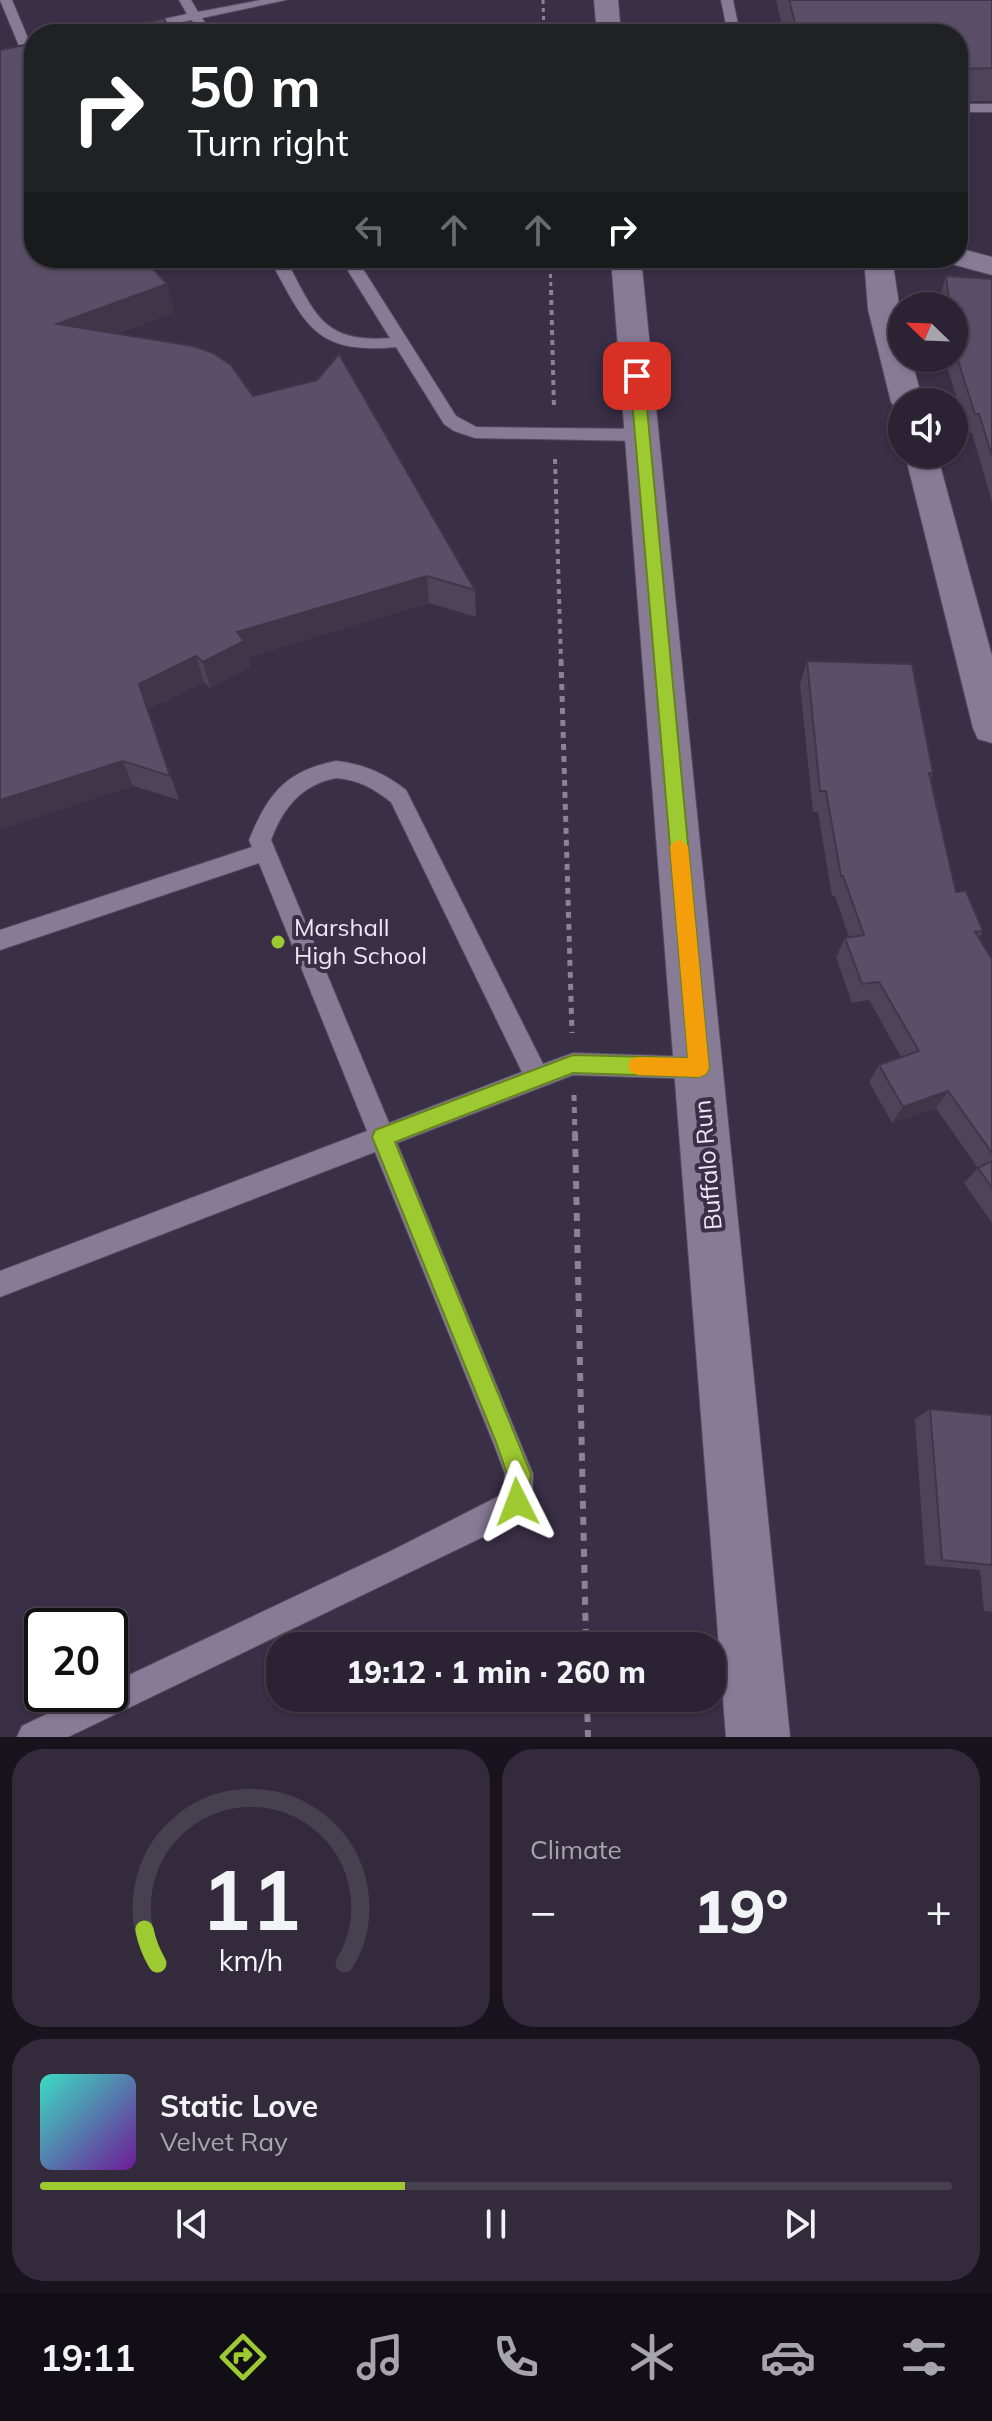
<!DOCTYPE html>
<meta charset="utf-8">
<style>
:root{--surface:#2b2334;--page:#332b3c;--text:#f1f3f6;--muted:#a6a4ac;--line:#47404f;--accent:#9dca30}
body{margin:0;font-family:Mulish,sans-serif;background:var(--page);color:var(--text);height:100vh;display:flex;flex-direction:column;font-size:30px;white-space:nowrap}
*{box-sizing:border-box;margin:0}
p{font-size:26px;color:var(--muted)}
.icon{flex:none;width:44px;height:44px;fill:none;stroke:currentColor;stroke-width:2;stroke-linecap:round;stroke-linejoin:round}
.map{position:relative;height:1737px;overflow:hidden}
.drawer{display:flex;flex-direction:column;gap:12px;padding:12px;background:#18131d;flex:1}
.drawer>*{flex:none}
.top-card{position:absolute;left:24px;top:24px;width:944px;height:244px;border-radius:32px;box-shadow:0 2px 6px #0004,0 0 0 2px var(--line);background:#202124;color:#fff;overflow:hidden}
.needle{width:52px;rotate:293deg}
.tools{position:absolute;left:888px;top:292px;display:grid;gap:16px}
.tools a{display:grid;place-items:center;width:80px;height:80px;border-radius:50%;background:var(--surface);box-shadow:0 2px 6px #0004,0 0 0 2px var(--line);font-size:40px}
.speed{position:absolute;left:24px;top:1608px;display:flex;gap:16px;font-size:40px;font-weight:700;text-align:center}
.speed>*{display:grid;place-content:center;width:104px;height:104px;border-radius:50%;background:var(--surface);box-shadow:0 2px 6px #0004,0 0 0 2px var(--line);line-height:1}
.speed .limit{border:4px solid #111;border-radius:12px;background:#fff;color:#111}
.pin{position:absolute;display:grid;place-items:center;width:68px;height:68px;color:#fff;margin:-34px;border-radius:16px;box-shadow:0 4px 12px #0006}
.me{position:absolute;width:88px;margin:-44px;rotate:357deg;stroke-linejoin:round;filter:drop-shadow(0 0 6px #0008)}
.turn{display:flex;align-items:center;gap:28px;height:168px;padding:0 32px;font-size:36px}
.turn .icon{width:104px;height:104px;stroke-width:2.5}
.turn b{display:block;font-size:56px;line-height:68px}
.lanes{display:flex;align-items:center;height:76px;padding:0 32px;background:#0003;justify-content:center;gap:40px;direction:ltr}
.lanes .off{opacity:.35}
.big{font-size:60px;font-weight:800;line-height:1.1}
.drawer .widget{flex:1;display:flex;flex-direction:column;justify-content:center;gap:12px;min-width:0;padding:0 28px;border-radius:32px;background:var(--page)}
.drawer .dial{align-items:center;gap:0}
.dial svg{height:208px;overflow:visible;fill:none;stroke:var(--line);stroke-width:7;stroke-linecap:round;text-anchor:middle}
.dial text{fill:var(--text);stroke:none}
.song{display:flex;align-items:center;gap:24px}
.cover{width:96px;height:96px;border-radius:12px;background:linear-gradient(135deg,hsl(170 70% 55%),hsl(280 70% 35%))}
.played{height:8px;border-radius:4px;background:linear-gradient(90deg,var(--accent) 40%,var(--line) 40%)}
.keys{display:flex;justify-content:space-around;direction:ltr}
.heat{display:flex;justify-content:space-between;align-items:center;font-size:44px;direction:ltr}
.drawer .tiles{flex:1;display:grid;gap:12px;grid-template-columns:1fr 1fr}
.widget:last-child{grid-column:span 2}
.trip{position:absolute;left:266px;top:1632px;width:460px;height:80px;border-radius:32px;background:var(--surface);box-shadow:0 2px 6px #0004,0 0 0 2px var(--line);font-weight:800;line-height:80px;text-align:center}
.menu{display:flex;height:128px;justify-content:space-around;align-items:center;background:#110e15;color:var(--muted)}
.menu .icon{width:56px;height:56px}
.menu .active{color:var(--accent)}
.menu b{font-size:36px;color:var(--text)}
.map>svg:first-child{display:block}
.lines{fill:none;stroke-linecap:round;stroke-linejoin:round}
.service-casing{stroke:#564c60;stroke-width:2}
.minor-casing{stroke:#564c60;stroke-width:2}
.tertiary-casing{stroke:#564c60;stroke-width:2}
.path-far3{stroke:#8b8296;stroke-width:3;stroke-dasharray:4 4;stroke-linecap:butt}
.path-far2{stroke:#8b8296;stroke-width:4;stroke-dasharray:5 5;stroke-linecap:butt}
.path-far1{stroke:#8b8296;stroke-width:5;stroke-dasharray:6 6;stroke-linecap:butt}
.path{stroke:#8b8296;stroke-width:6;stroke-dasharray:8 8;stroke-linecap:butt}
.service{fill:#877b96;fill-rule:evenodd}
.minor{fill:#877b96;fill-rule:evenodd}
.tertiary{fill:#877b96;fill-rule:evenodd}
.wall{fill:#4d4459}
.shaded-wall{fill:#3f3749}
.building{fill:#5a4f68;stroke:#3f3749;stroke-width:2}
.route{fill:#9dca30;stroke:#66831f;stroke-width:2}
.slow{fill:#f59e0b}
.poi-dot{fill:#9dca30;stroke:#392f46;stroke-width:3}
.labels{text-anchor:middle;stroke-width:8;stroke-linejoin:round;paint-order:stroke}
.poi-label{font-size:24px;fill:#ede6f5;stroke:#392f46;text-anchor:start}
.street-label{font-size:24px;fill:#ede6f5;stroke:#392f46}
</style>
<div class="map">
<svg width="992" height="1737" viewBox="0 0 992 1737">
<rect width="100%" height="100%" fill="#392f46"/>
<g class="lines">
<!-- service casing -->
<g class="service-casing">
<path id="service" d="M0 0H12L32 48 30 51 20 48Z
M179 0H191L198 12 261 0H286L202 18 212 34H200L192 20 121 34H95L187 14Z
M721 0H733L740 34H728Z
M958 104H992V112H958Z
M269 258H285C314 311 321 344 390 338L340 258H356L456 416 476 427 642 429 651 435 642 441 475 438 454 431 444 424 396 347C313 355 305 323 269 258Z
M336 761C364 764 384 773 406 790L543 1064 573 1053 699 1057 708 1060 711 1068 708 1076 699 1079 573 1075 397 1143 533 1474 532 1502 527 1512 510 1524 68 1737H17L22 1726 89 1694H110V1684L391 1551 503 1494 505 1474 493 1442 375 1152 0 1297V1271L367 1131 259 863 0 950V930L252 847 249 840C268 794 285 771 336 761ZM336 778C359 780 373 788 391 802L522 1072 389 1123 271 840C283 808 301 785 336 778Z"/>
</g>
<!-- minor casing -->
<g class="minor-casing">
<path id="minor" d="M958 248 992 257V275L948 263 944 258H958Z
M864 258H892L902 324V358H911L923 402H902V411L896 409 891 402 868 309Z
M905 454H937L992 656V743L978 739 973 728Z"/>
</g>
<!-- tertiary casing -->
<g class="tertiary-casing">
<path id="tertiary" d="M594 0H618L621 34H597Z
M611 258H641L790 1737H726Z"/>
</g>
<!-- path-far3 -->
<path class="path-far3" d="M543 0 544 34
M550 258 551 292"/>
<!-- path-far2 -->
<path class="path-far2" d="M551 290 554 409
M555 459 561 662"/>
<!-- path-far1 -->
<path class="path-far1" d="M561 660 572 1033
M574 1095 575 1135"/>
<!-- path -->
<path class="path" d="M575 1133 586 1646
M587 1698 588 1737"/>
<!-- service -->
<use href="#service" class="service"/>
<!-- minor -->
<use href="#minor" class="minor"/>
<!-- tertiary -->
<use href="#tertiary" class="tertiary"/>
</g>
<!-- wall -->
<path class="wall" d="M776 0H992V101L958 102V34H784Z
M0 50 34 258 167 284 174 312 116 334 253 396 475 590 476 617 429 603 248 657 250 667 210 688 204 682 148 709 179 800 133 786 0 829Z
M946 276 992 279V502L972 433H968L944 358H954V306H941L940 296Z
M807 661 933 773 931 779 956 892 983 931 979 938 992 959V1223L964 1183 978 1168 936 1108 892 1123 869 1082 879 1065 901 1057 869 1000 852 1003 836 957 845 938 849 937 835 896H832L818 812H813L800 684Z
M930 1409 992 1415V1612L984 1611 980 1570 925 1565 915 1419Z"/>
<!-- shaded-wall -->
<path class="shaded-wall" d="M167 284 174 312 66 352 57 324Z
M427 576 429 603 248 657 250 667 210 688 203 662 237 632Z
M196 656 204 682 148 709 179 800 139 684Z
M123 761 133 786 0 829V800Z
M948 1091 936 1108 892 1123 903 1107Z"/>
<!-- building -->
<path class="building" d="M789 0H992V68L958 69V34H798Z
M164 19 173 34H84Z
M34 43V258H143L167 284 57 324 193 346 213 353 231 365 253 396 317 380 339 354 475 590 427 576 237 632 244 641 203 662 196 656 139 684 170 776 123 761 0 800V50Z
M946 276 992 279V456L979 414H975L954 348V306H944V300H949Z
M807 661 912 664 933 773H929L956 892 966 891 983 931 975 932 992 959V1153L948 1091 903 1107 879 1065 919 1051 879 982 862 984 845 938 864 935 843 876H841L826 791H820Z
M992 1161V1188L978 1168Z
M930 1409 992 1415V1565L942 1560Z"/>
<!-- route -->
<path class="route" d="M637 372 644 376 709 1068 706 1074 699 1077 573 1073 395 1142 531 1474 525 1510 517 1514 508 1510 505 1502 507 1474 496 1442 372 1137 375 1130 573 1055 688 1058 630 376Z"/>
<!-- slow -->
<path class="slow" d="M679 839 688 846 709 1068 706 1074 699 1077 638 1075 631 1072 628 1066 631 1059 638 1057 688 1058 670 846Z"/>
<!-- markers -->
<circle class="poi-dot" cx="278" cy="942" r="8"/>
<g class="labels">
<!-- poi labels -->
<g class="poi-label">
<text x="294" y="936">Marshall<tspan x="294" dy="28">High School</tspan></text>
</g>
<!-- street labels -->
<g class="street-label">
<text transform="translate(708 1165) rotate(-95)" y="8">Buffalo Run</text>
</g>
</g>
</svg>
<div class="tools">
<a><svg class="needle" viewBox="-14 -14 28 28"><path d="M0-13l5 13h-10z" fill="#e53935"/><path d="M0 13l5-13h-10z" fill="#a6a4ac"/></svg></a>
<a><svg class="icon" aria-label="sound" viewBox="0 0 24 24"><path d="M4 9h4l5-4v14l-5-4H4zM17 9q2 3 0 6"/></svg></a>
</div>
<div class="speed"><div class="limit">20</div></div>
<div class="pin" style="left:637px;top:376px;background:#d93025"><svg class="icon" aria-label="arrive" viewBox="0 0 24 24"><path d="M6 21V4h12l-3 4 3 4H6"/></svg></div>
<svg class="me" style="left:517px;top:1502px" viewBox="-20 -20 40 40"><path d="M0-17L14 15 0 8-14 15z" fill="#9dca30" stroke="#fff" stroke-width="4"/></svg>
<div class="trip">19:12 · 1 min · 260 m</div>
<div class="top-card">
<div class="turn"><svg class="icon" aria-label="right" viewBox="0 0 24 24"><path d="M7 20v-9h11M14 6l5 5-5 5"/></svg><div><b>50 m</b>Turn right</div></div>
<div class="lanes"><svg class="icon off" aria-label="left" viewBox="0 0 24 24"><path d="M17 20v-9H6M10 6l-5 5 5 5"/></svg><svg class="icon off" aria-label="ahead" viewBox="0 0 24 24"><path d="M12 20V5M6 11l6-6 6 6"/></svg><svg class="icon off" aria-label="ahead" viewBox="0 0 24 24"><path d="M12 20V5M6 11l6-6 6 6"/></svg><svg class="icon" aria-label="right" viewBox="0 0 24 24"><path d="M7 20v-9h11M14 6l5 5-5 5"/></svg></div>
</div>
</div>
<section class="drawer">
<div class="tiles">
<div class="widget dial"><svg viewBox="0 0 100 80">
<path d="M14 69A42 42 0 1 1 86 69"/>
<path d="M14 69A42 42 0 0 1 9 56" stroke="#9dca30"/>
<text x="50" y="56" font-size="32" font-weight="700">11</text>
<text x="50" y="72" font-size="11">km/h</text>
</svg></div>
<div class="widget"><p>Climate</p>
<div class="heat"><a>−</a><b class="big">19°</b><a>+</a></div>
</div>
<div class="widget">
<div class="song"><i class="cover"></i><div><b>Static Love</b><p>Velvet Ray</p></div></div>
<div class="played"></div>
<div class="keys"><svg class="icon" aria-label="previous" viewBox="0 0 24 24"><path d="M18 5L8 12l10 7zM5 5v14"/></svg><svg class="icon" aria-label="pause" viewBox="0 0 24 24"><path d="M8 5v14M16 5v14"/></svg><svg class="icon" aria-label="next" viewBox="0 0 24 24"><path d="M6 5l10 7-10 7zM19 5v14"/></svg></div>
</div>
</div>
</section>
<nav class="menu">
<b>19:11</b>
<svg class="icon active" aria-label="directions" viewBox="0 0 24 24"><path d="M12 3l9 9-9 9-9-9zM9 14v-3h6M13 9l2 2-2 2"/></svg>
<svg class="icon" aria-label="music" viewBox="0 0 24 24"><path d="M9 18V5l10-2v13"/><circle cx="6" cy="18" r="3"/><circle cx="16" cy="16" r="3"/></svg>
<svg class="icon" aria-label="phone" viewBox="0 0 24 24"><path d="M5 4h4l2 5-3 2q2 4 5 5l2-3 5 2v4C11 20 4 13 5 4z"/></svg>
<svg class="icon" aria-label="climate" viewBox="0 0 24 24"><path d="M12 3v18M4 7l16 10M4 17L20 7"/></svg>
<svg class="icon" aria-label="car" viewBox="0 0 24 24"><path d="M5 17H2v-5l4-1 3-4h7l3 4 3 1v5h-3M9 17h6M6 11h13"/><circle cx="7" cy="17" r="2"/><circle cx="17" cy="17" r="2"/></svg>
<svg class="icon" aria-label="filters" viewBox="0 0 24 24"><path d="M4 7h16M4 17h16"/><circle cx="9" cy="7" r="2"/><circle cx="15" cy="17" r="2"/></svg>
</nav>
